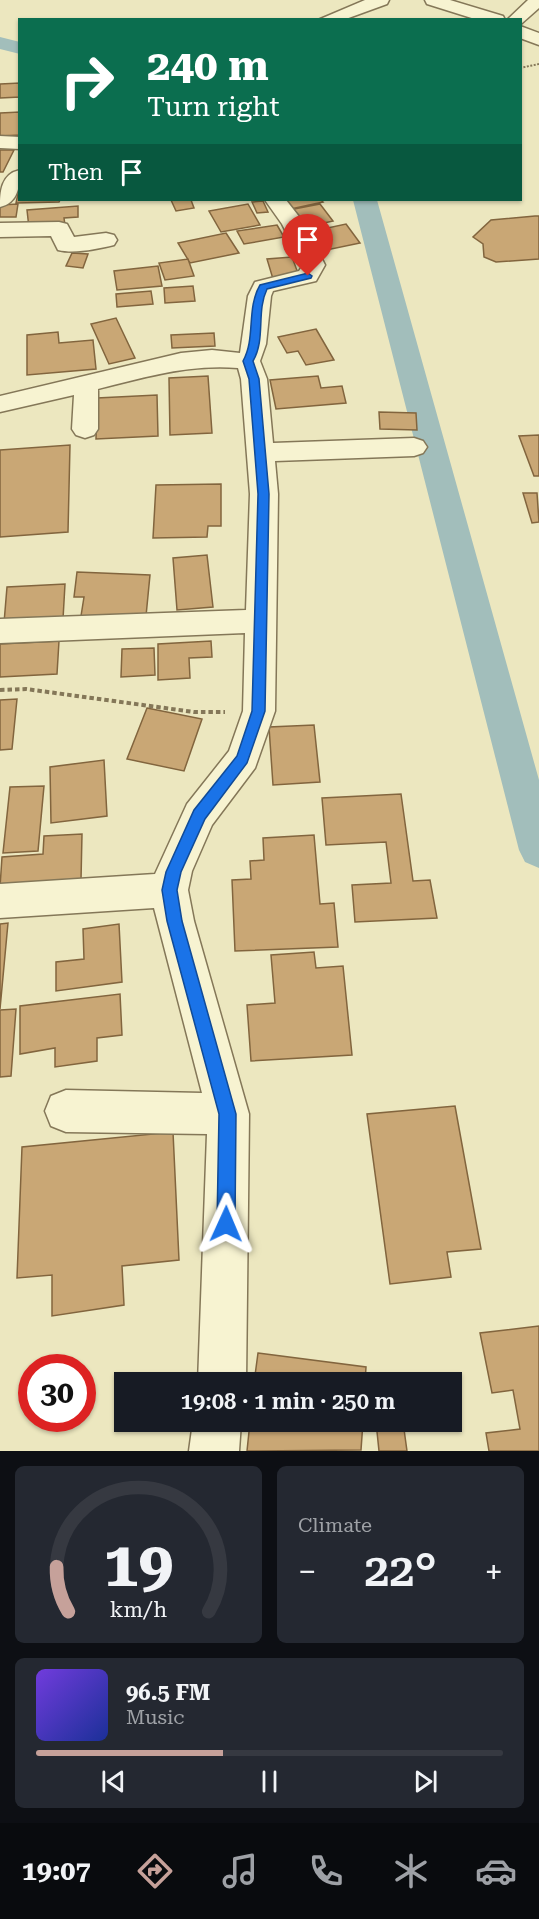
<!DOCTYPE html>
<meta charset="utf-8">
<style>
:root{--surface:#171b24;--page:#242831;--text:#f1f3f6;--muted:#9ea1a6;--line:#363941;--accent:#c6a19a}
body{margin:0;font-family:"Roboto Serif",serif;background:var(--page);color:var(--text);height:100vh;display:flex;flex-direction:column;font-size:22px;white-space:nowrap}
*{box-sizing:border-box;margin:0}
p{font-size:20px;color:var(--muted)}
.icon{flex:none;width:33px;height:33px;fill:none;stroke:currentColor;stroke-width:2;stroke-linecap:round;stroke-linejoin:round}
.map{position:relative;height:1451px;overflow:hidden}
.drawer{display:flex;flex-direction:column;gap:15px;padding:15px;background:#0d0f14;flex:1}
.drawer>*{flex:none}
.hud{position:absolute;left:18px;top:18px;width:504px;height:183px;border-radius:0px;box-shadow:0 2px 4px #0004;background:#0b6e4f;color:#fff;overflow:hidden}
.speed{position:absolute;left:18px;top:1354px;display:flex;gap:12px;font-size:30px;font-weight:700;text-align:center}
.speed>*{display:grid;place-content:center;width:78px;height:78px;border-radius:50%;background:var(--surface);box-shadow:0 2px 4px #0004;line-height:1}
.speed .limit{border:9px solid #d22;background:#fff;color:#111}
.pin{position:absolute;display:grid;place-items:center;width:51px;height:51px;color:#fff;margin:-62px -26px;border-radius:50% 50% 50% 0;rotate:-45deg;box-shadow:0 0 6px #0007}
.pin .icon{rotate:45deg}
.me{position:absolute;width:66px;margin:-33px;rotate:1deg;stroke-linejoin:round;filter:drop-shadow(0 0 4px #0008)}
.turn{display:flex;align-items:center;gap:21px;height:126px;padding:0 30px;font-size:27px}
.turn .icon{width:78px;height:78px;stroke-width:2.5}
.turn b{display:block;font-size:42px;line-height:51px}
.then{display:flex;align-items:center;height:57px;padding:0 30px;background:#0003;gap:12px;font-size:22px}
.big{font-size:45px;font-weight:600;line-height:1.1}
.drawer .tile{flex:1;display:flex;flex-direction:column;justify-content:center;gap:9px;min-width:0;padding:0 21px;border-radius:9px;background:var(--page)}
.drawer .dial{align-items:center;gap:0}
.dial svg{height:156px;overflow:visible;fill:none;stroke:var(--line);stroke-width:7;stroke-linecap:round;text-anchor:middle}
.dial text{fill:var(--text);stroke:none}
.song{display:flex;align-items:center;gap:18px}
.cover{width:72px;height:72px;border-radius:9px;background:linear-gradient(135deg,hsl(260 70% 55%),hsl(230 70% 35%))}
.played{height:6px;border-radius:3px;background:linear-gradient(90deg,var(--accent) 40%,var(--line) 40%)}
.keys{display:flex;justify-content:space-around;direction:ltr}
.heat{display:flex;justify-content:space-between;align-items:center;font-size:33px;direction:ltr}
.drawer .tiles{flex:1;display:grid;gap:15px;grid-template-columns:1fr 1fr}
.tile:last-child{grid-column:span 2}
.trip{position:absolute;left:114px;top:1372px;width:348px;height:60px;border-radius:0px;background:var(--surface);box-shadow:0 2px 4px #0004;font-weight:600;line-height:60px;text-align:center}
.tabs{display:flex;height:96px;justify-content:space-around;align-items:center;background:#090b0e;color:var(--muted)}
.tabs .icon{width:42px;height:42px}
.tabs .active{color:var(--accent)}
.tabs b{font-size:27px;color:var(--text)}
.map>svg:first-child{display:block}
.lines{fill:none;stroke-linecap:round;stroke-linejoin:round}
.canal{fill:#a2bebb;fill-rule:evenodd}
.building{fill:#c9a775;stroke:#82653e;stroke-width:1.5}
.minor-casing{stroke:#847758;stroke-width:3}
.path-far1{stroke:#847758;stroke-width:2;stroke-dasharray:2 1.5;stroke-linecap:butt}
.path{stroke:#847758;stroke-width:4;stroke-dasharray:4.5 3;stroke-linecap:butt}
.minor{fill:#f7f3d1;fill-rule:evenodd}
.route{fill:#1a73e8;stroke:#114b97;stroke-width:1.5}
</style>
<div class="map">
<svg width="539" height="1451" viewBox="0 0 539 1451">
<rect width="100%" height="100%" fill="#ece7bf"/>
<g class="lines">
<!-- canal -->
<path class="canal" d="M0 37 20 42V54L0 49Z
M353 200H377L539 780V868L525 862 519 850Z"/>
</g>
<!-- building -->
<path class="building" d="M20 83V97L0 98V84Z
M20 112V135L0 136V113Z
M0 150H14L3 172H0Z
M19 189 20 200H60L59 202 16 203Z
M171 200H191L194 208 176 211Z
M279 200H321L323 202 286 210Z
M263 201 268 212 257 213 252 202Z
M18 204 16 217H0V205Z
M248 204 260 225 221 232 209 211Z
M320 204 333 221 302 228 289 210Z
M78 206V217L64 218 65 225 29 228 27 210Z
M535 216H539V259L496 262 484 257 483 244 473 237 491 220Z
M346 224 360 243 317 252 304 233Z
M277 225 284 237 244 244 237 231Z
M226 233 239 253 190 263 178 243Z
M72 253 88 254 83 268 66 266Z
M292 257 299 276 273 279 267 259Z
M188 259 194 276 165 280 159 263Z
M158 266 162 286 117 290 114 271Z
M193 286 195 301 165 303 164 288Z
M151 291 153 304 117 307 116 294Z
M116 318 135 358 109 364 91 324Z
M316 329 334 360 306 365 298 351 287 353 278 337Z
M58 332 59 343 93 340 96 369 27 375V335Z
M214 333 215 346 172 348 171 335Z
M208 376 212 433 170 435 169 378Z
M318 376 321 388 342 386 346 403 276 409 270 380Z
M157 395 158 436 96 439 97 398Z
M379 412 416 413 417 430 380 429Z
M539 435V476H534L519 436Z
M70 445 68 532 0 537V450Z
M221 484V526H208L207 537 153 538 156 485Z
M523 493H537L539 522 532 523Z
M207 555 213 607 177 610 173 558Z
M77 572 150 575 146 616H81L84 597H74Z
M65 584 63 619 4 623 7 587Z
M59 641 57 674 0 677V644Z
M211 641 212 657 189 658 190 678 158 680V644Z
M154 648 155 675 121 677 122 649Z
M17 699 12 749 0 750V700Z
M147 708 202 719 184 771 127 759Z
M314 725 320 782 273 785 269 727Z
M104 760 107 816 51 823 50 767Z
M44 786 38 851 3 853 10 787Z
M401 794 413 881 430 880 437 918 355 922 352 885 391 883 386 842 326 845 322 798Z
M82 834 81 880 0 887 2 857 43 854 44 836Z
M314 835 320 904 334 903 338 947 235 951 232 880 251 879 250 861 264 860 263 838Z
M8 923 0 1009V924Z
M119 924 122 982 56 991V962L84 959 83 929Z
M314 952 316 968 343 966 352 1055 251 1061 247 1005 275 1003 271 955Z
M120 994 122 1035 97 1038V1061L55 1067V1048L20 1054V1006Z
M16 1009 11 1076 0 1077V1010Z
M455 1106 481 1249 447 1252 451 1277 390 1284 367 1114Z
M173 1132 179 1260 122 1266 124 1305 52 1316V1275L17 1278 22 1147Z
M539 1326V1451H489L486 1433 520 1429 513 1390 492 1393 480 1333Z
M258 1353 366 1367 365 1383H254Z
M250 1422H363L361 1450 247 1451Z
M376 1422H403L407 1451H379Z"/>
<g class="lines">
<!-- minor casing -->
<g class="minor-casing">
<path id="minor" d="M365 0H389L387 4 343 20H318Z
M425 0H450L503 16 505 20H478L427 4Z
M528 0H539V8L521 24 520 20H507Z
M520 26 539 33V45L520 38Z
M0 136 20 137V149L0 148Z
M20 170C20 186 18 203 0 207 0 192 1 174 20 170Z
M265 200H286L304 223 325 265 316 281 273 291 271 296 266 344 260 361 267 379 273 443 414 438 423 441 427 447 423 453 414 456 275 461 278 494 275 711 255 768 212 825 192 871 188 890 194 921 249 1114 246 1383H198L207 1134 66 1132 51 1126 45 1111 51 1096 66 1090 202 1093 154 908 0 918V884L155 874 187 804 229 751 243 711 245 633 0 643V619L246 610 250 494 241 379 238 368C189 364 145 377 98 389V429L94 435 85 438 76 435 72 429 74 395 0 412V396L181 353 212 350 240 353 248 296 255 282 299 271 303 265 282 224Z
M59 222 67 224 74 237 106 233 114 235 117 240 114 245C97 249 75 254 58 250L51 236 0 237V223Z
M193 1422H241L239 1451H189Z"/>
</g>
<!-- path-far1 -->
<path class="path-far1" d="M520 68 539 64"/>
<!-- path -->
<path class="path" d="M0 690 26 689 194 712H225"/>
<!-- minor -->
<use href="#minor" class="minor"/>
</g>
<!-- route -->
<path class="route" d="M308 273 312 276 311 278 267 289C256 312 266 339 253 361L259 379 269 494 265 711 247 763 205 819 181 872 177 890 182 921 236 1114 235 1224 233 1231 226 1234 220 1231 217 1224 219 1114 167 921 162 890 166 872 194 810 237 756 252 711 258 494 249 379 243 361C256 338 246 309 260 285Z"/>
</svg>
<div class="speed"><div class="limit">30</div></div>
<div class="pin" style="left:308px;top:276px;background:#d93025"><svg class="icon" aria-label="arrive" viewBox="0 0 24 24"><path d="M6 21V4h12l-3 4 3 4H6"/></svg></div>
<svg class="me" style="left:226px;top:1224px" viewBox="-20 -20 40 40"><path d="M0-17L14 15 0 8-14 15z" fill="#1a73e8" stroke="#fff" stroke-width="4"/></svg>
<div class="trip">19:08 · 1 min · 250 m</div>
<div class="hud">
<div class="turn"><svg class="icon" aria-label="right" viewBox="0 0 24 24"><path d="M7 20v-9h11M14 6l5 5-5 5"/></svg><div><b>240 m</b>Turn right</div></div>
<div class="then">Then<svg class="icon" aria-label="arrive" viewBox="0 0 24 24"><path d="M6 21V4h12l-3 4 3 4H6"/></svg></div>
</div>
</div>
<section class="drawer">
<div class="tiles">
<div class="tile dial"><svg viewBox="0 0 100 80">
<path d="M14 69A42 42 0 1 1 86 69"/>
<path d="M14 69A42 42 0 0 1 8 46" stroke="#c6a19a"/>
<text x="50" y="56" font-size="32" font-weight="700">19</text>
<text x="50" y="72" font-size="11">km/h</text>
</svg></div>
<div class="tile"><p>Climate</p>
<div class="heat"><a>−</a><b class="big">22°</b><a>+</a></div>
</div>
<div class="tile">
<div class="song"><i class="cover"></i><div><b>96.5 FM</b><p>Music</p></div></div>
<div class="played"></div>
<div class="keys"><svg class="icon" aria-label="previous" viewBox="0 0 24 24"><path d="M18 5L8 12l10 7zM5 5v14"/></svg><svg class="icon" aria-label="pause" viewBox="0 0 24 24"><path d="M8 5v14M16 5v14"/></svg><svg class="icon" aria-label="next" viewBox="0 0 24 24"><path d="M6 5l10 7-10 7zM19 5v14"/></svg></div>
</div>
</div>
</section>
<nav class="tabs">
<b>19:07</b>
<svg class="icon active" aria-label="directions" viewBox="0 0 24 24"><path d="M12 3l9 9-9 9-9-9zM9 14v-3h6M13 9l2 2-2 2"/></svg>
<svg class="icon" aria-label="music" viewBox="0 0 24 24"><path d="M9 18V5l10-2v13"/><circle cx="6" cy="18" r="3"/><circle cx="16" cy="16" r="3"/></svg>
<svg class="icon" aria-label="phone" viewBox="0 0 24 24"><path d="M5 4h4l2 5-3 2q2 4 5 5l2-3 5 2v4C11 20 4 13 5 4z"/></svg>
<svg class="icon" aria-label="climate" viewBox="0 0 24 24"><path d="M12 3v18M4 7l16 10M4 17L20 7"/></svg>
<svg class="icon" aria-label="car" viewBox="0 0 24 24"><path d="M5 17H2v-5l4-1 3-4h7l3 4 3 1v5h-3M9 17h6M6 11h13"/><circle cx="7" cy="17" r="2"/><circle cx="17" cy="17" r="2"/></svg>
</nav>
